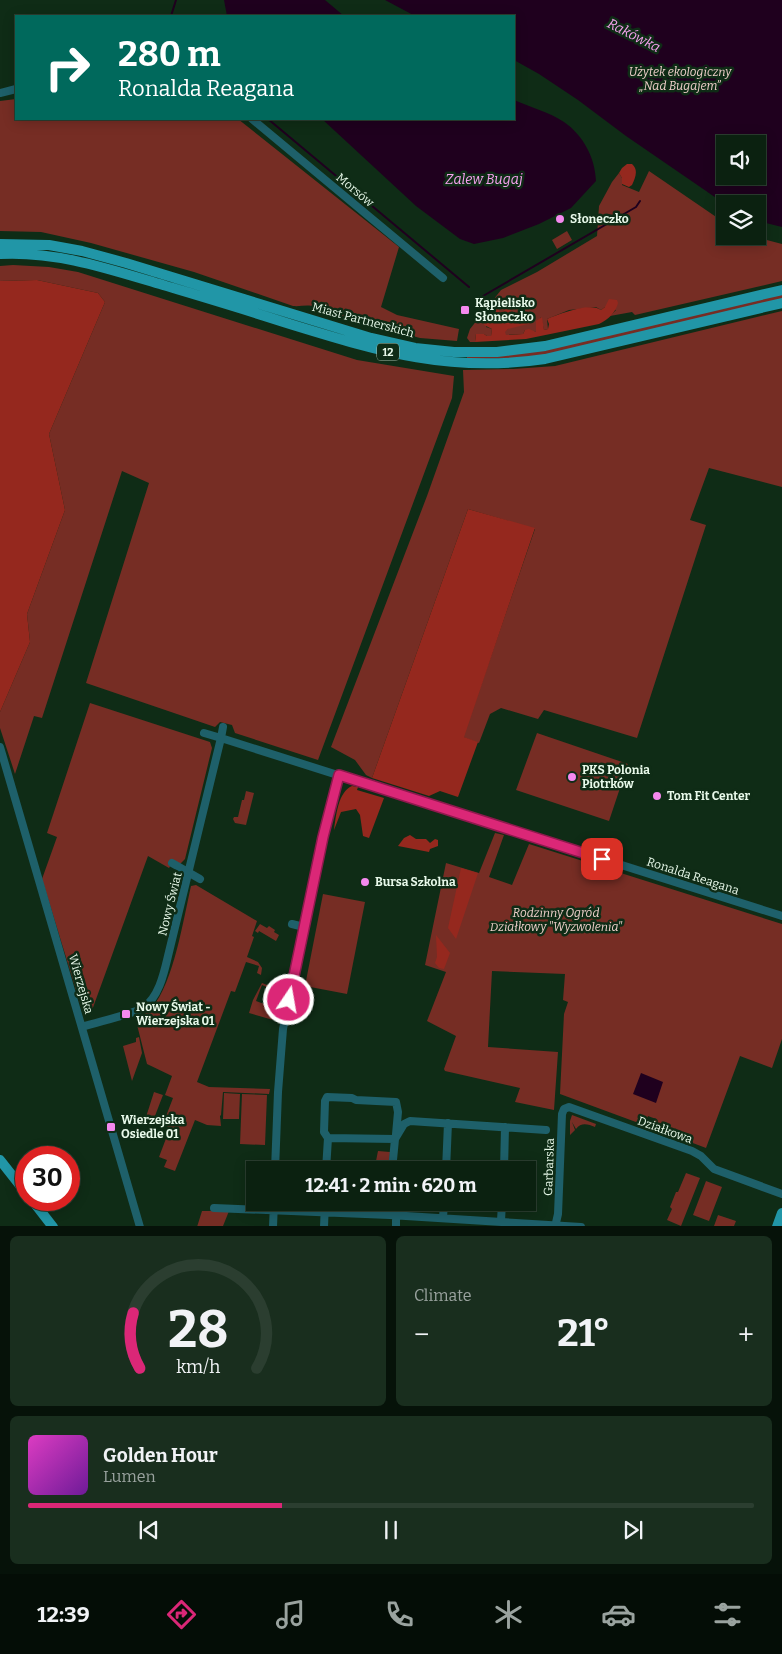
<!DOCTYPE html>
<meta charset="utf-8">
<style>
:root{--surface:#0b2110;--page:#192e1e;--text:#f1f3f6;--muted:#9aa39f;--line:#2b3e30;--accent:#db2777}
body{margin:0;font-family:Bitter,serif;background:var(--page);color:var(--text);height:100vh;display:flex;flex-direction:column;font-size:19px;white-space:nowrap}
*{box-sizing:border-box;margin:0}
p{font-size:16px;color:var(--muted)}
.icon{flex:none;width:28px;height:28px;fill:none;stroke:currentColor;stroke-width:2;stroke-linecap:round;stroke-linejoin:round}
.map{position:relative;height:1226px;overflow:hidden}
.side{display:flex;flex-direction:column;gap:10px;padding:10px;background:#061209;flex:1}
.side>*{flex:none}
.hud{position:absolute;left:15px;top:15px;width:500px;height:105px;border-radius:0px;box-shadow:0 2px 12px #0003,0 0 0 1px var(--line);background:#00695c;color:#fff;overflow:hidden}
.tools{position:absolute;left:716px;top:135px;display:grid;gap:10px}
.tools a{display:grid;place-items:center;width:50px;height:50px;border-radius:0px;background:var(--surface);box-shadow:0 2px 12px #0003,0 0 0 1px var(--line);font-size:25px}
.speed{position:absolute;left:15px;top:1146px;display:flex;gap:10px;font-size:25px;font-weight:700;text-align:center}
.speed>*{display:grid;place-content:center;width:65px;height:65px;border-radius:50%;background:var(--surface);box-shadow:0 2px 12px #0003,0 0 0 1px var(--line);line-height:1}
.speed .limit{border:8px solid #d22;background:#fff;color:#111}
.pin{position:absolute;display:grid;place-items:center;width:42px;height:42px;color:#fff;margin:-21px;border-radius:10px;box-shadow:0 2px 8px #0006}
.me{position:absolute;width:55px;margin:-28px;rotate:12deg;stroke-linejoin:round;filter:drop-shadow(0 0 4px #0008)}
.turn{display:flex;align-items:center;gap:18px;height:105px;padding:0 20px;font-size:22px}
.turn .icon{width:65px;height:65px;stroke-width:2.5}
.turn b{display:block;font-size:35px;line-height:42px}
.big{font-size:38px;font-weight:700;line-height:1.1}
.side .widget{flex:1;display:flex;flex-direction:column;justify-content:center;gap:8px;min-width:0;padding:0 18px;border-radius:8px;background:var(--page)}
.side .dial{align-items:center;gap:0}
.dial svg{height:130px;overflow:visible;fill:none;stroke:var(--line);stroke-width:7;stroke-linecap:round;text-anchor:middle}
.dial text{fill:var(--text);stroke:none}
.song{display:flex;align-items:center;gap:15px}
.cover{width:60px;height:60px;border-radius:8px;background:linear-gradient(135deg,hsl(310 70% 55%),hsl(280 70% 35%))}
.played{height:5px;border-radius:2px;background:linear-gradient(90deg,var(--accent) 35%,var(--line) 35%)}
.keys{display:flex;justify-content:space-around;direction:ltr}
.heat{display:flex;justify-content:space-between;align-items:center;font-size:28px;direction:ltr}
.side .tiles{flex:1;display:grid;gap:10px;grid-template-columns:1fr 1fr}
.widget:last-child{grid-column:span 2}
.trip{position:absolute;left:246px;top:1161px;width:290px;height:50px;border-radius:0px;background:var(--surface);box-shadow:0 2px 12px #0003,0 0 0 1px var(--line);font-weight:700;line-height:50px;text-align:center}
.tabs{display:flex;height:80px;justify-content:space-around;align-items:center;background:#040d06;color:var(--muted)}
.tabs .icon{width:35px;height:35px}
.tabs .on{color:var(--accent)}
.tabs b{font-size:22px;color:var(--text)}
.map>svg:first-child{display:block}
.green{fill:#762d24}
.forest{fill:#95281e}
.water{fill:#1f001e;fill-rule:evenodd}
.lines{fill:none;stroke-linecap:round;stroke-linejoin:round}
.stream{stroke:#1f001e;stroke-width:2}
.minor{stroke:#1e606a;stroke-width:8}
.major{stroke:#2196a7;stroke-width:10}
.route-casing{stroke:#8e194d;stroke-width:12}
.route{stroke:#db2777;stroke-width:9}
.poi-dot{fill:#f589ee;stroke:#0f2c16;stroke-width:2}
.labels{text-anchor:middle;stroke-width:5;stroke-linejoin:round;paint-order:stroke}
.shield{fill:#0f2c16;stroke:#a7bcaa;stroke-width:1}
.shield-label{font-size:11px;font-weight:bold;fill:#e8f9ea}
.park-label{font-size:12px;font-style:italic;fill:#eecfca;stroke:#0f2c16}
.street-label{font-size:12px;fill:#e8f9ea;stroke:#0f2c16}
.poi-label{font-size:12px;font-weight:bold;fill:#e8f9ea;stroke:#0f2c16;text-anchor:start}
.water-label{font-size:14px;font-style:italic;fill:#f5a0ee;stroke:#0f2c16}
</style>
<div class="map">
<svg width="782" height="1227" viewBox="0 0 782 1227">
<rect width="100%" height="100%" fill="#0f2c16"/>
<!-- green -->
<path class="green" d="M16 99V119H238L399 247 381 307 397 315 459 329 457 341 420 338 321 312C313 302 304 307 293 306L194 272 91 243 41 232 0 231V101Z
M649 171 725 223V236H751L782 244V281L635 315 632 312 610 316 616 310 605 307 601 310 596 307 569 310 547 319 548 329 544 330 541 317 536 332 525 330 523 334 505 335 504 332 518 321 514 312H499L488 315 486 327 492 329 491 336H487L484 334H476L475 342H470L467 338 470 329 501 290 537 272 597 236 599 206 612 182 619 173 622 178V185L639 192Z
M567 231 572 240 557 249 552 240Z
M13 265 49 267 78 272 357 360 454 376 452 398 318 760 235 733 232 725 220 722 215 727 86 683 149 483 122 471 42 718 34 716 15 774 0 728V712L30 642 27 614 65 510 49 434 105 302 98 293 37 280 0 281V266Z
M782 294V299L552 354 517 358 467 359V356H487Z
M782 311V487L709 468 690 520 706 525 637 738 544 710 538 719 501 708 490 714 479 743 463 737 535 529 468 509 372 778 366 775 355 760 331 747 427 496 464 392 463 370 513 369 555 366Z
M90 703 210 742 212 748 185 859 180 864 174 860 169 868 148 856 91 1013 84 1016 42 879 57 837 47 833Z
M537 733 628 764 609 821 516 790Z
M246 791 254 793 246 825 235 823 233 819 234 817H238L242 800H244Z
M495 833 504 835 489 877 512 885 529 844 782 924V1039L772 1068 740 1056 706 1148 653 1128 656 1119 648 1116 644 1125 560 1094 564 1014 568 1002 563 1000 565 974 492 971 488 1047 558 1052 554 1110 515 1102 520 1088 445 1071 444 1069 456 1036 427 1021 446 972 425 965 446 863 479 873Z
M196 885 257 921 252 936 254 937 247 957 258 962 262 968 261 975 257 973 259 966 246 962 235 992 231 991 197 1082 209 1087 270 1089 269 1094 223 1092 221 1115 220 1116 221 1126 207 1125 195 1120 175 1171 164 1167 167 1160 159 1157 170 1128 163 1124 173 1098 165 1095 172 1076 147 1064 135 1017C142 1015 148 1014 152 1008 174 981 183 921 191 886Z
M323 894 365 902 347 994 305 986Z
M260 924 267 928 269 926 275 930 274 932 279 935 276 941 259 931 258 933 255 931Z
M262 983 270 986 269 988 262 985 256 1001 275 1008 282 990 273 1020 249 1013 253 1000Z
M139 1037 142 1053 132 1081 123 1046 136 1042V1038Z
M154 1092 163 1095 148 1134 144 1137 134 1134 136 1128 148 1132 152 1119 146 1117Z
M224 1093 240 1094 239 1119H223Z
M242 1094 267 1095 265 1145 240 1144Z
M572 1115 596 1124 595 1127C588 1124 581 1122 576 1129L572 1122 575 1130 570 1135V1121Z
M378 1151 390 1152 389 1170H353V1160L376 1161Z
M686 1173 700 1178 681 1226 667 1220 672 1209 670 1207 676 1192H678Z
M706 1181 722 1187 709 1221 693 1215Z
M202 1211H229L223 1226 197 1227Z
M718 1215 736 1221 734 1226H714Z"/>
<!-- forest -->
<path class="forest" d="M627 164H632C639 170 635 178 632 185L629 187 622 184V178L619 173 622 168Z
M37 280 98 293 105 302 49 434 65 510 27 614 30 642 0 712V281Z
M609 299 617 300 618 303C616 312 608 320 599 324L526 339 475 342 476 334H484L487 336H491L492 329 484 325 482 319 485 313 490 315 492 309 499 304V312L502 313 505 309C513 309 515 315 518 321L524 317 530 319 532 323 508 329 505 332 506 335 523 334 525 330 529 329 536 332V321L542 317 544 330 548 329 549 324 547 319C560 314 589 302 601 310L605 307Z
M468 509 535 528 464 737 478 742 458 797 440 791 429 796 372 778Z
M352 786 358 787 357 790 384 798 369 838 363 836 360 815 356 809 341 812 334 830C336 816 338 792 352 786Z
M410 835 416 839H426L430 843 435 839 438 840V846L430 849 429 852 398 846 404 838Z
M461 868 478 873 456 939 448 928Z
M436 935 450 953 444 969 439 968 435 963 437 957Z"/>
<!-- water -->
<path class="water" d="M224 0H325L344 16H227Z
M385 0H782V227L758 221V204H725L626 136 578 100 539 74 514 60V16H415ZM725 144H758V176H725Z
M514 100C530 107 549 112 564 122 584 136 595 158 596 181L571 208 539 224 503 238 474 244 460 239 416 206 322 119H514Z
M641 1073 663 1082 656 1103 633 1094Z"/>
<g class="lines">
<!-- stream -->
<path class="stream" d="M171 16 176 0
M268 119 469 287
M483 296 636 207 640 201"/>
<!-- minor -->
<path class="minor" d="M0 93 16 89
M252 119 443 278
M204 733 221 738 223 727
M0 747 140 1227
M172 863 200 879
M292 924 304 927
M82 1027C97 1022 130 1015 143 1008 159 997 164 973 168 956L221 738 782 916
M328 1138 395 1139 404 1124 410 1121 546 1130
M275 1170 278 1092 283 1029 322 839 339 775
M326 1170 328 1138 324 1132 325 1101 327 1097 352 1098 356 1100 396 1102 398 1112 396 1134
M392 1170 395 1139
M446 1170 448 1123
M504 1170 505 1127
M214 1208 390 1215 581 1227
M390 1215V1202
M443 1218 444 1202
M501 1221 502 1202
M273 1227 274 1202
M324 1227 325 1202
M396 1227V1216
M555 1227 558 1214 562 1114 564 1109 569 1107 692 1151 701 1156 714 1169 782 1194"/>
<!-- major -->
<path class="major" d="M0 244 49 245 82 251 126 263 371 338 415 348 454 352H497L545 346 782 290
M0 254C57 251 109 269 163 285 206 298 250 311 293 325 381 352 451 373 545 359L782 303
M0 1160 26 1193
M32 1200 53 1227
M777 1227 782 1213"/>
</g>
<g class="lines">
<!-- route casing -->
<g class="route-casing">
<path id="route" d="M289 1000 323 837 339 775 602 859"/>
</g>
<!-- route -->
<use href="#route" class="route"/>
</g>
<!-- markers -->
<g class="poi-dot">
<circle cx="560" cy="219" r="5"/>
<rect x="460" y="305" width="10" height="10" rx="2.5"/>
<circle cx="572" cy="777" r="5"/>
<circle cx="657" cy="796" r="5"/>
<circle cx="365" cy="882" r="5"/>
<rect x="121" y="1009" width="10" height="10" rx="2.5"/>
<rect x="106" y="1122" width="10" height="10" rx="2.5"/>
</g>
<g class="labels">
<!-- shield labels -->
<rect class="shield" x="377" y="343.5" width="22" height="17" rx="4"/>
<g class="shield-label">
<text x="388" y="356">12</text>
</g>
<!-- park labels -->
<g class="park-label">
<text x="680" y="76">Użytek ekologiczny<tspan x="680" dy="14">„Nad Bugajem”</tspan></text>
<text x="556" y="917">Rodzinny Ogród<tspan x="556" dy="14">Działkowy "Wyzwolenia"</tspan></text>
</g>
<!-- street labels -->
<g class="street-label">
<text transform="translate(355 190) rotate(40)" y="4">Morsów</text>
<text transform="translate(363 320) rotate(15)" y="4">Miast Partnerskich</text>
<text transform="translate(693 876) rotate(18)" y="4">Ronalda Reagana</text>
<text transform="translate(170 904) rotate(-76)" y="4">Nowy Świat</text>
<text transform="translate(81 984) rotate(74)" y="4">Wierzejska</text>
<text transform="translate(665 1130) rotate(20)" y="4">Działkowa</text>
<text transform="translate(549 1167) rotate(-88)" y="4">Garbarska</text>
</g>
<!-- poi labels -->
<g class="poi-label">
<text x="570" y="223">Słoneczko</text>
<text x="475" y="307">Kąpielisko<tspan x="475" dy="14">Słoneczko</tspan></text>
<text x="582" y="774">PKS Polonia<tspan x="582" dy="14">Piotrków</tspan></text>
<text x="667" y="800">Tom Fit Center</text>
<text x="375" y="886">Bursa Szkolna</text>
<text x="136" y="1011">Nowy Świat -<tspan x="136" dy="14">Wierzejska 01</tspan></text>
<text x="121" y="1124">Wierzejska<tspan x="121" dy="14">Osiedle 01</tspan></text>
</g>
<!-- water labels -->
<g class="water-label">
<text transform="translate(634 35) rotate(27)" y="5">Rakówka</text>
<text x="484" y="184">Zalew Bugaj</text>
</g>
</g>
</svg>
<div class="tools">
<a><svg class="icon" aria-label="sound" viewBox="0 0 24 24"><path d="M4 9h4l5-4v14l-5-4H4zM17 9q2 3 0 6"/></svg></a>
<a><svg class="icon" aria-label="layers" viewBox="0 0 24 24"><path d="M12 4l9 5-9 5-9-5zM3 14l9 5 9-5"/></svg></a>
</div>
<div class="speed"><div class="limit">30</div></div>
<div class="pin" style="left:602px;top:859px;background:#d93025"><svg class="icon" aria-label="arrive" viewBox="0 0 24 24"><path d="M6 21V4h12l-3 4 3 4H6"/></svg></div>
<svg class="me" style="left:289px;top:1000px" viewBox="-20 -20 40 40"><circle r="17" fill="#db2777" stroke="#fff" stroke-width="3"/><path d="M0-11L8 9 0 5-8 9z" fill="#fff"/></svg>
<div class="trip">12:41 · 2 min · 620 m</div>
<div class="hud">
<div class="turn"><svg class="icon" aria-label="right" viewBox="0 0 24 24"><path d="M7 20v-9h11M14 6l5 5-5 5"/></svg><div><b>280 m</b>Ronalda Reagana</div></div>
</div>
</div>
<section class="side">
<div class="tiles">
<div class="widget dial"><svg viewBox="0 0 100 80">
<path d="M14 69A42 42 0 1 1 86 69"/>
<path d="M14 69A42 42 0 0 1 10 35" stroke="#db2777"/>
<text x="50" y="56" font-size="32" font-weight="700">28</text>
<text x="50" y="72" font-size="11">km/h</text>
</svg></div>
<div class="widget"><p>Climate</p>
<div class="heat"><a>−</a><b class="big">21°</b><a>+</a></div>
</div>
<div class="widget">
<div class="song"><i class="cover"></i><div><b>Golden Hour</b><p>Lumen</p></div></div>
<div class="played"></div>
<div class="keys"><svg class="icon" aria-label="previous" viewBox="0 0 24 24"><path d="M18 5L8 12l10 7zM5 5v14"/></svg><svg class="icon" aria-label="pause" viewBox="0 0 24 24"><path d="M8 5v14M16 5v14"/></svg><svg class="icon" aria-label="next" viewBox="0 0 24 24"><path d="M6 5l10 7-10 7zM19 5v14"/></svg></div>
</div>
</div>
</section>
<nav class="tabs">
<b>12:39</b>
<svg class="icon on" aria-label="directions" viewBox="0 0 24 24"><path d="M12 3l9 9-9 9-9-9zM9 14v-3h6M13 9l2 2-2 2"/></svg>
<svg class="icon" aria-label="music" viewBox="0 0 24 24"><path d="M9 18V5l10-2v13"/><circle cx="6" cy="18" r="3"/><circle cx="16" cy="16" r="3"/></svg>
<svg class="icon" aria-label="phone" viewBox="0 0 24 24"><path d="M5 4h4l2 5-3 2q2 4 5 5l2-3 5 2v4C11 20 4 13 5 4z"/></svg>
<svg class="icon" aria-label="climate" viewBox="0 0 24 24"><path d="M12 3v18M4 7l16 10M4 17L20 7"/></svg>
<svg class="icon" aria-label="car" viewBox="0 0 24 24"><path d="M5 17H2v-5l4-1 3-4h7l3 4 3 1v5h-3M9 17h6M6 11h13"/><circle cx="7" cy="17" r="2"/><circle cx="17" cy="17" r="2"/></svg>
<svg class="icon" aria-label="filters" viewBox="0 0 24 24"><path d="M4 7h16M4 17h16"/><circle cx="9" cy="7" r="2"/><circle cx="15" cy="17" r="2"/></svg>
</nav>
